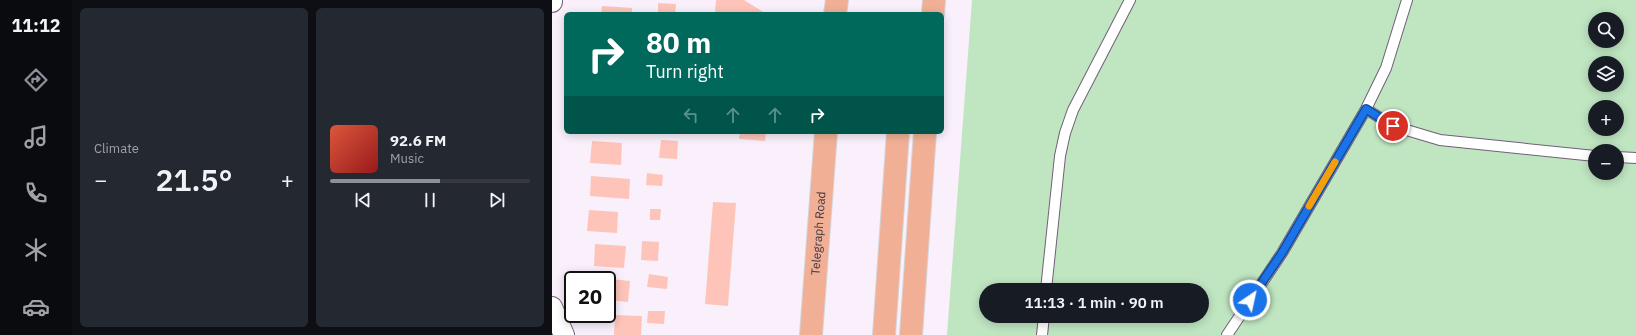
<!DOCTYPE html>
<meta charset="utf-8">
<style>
:root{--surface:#171b24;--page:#242831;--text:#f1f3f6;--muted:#9ea1a6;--line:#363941;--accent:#8c9099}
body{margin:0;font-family:"IBM Plex Sans",sans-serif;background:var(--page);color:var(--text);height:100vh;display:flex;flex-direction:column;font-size:15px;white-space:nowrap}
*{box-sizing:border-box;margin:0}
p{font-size:13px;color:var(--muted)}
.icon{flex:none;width:22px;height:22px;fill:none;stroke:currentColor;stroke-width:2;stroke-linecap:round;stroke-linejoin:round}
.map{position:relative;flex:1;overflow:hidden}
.side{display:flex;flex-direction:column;gap:8px;padding:8px;background:#0d0f14;width:480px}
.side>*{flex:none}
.guide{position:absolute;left:12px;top:12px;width:380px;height:122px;border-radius:6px;box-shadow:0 2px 10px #0003;background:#00695c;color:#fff;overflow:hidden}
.buttons{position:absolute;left:1036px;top:12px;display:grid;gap:8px}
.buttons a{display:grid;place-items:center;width:36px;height:36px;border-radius:50%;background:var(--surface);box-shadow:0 2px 10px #0003;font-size:20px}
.speed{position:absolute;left:12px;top:271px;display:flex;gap:8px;font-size:20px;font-weight:700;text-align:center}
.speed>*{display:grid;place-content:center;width:52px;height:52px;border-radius:50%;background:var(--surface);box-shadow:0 2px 10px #0003;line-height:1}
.speed .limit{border:2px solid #111;border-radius:6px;background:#fff;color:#111}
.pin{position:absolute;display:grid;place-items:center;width:34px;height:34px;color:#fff;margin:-17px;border:2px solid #fff;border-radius:50%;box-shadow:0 1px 4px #0007}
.me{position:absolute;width:44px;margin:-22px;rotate:34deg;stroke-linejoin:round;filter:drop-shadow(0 0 3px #0008)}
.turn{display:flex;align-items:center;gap:14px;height:84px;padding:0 16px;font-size:18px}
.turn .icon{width:52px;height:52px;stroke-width:2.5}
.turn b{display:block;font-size:28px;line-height:34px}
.lanes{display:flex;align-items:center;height:38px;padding:0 16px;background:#0003;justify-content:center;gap:20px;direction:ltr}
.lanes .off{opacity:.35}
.big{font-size:30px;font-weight:600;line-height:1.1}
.side .card{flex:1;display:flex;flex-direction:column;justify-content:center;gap:6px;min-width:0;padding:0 14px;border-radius:6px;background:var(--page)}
.song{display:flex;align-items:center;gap:12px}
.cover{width:48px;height:48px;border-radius:6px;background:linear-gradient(135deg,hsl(10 70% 55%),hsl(0 70% 35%))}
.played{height:4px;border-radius:2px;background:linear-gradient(90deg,var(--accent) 55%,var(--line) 55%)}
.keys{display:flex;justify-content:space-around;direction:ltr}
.heat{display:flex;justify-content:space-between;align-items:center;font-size:22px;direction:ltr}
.side .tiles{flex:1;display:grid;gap:8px;grid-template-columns:repeat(2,1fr)}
.trip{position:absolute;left:427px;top:283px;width:230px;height:40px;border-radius:20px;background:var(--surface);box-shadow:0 2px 10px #0003;font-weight:600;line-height:40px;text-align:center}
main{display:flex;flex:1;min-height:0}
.tab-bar{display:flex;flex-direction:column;width:72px;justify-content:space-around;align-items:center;background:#090b0e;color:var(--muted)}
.tab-bar .icon{width:28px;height:28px}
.tab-bar .current{color:var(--accent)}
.tab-bar b{font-size:18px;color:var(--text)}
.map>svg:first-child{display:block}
.green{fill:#bfe5c1;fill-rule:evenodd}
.building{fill:#fec4b9}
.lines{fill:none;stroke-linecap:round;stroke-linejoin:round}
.lane-casing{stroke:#735f79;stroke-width:12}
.street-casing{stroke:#735f79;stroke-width:22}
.primary-casing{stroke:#d5d3d5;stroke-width:24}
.lane{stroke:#fff;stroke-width:10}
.street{stroke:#fff;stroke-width:20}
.primary{stroke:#f1b095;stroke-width:22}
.route-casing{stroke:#114b97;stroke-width:10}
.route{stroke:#1a73e8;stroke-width:7}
.slow{stroke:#f59e0b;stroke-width:7}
.labels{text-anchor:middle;stroke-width:4;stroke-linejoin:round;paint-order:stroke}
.street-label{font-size:12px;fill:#403642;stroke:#fff}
</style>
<main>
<nav class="tab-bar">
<b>11:12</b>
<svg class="icon current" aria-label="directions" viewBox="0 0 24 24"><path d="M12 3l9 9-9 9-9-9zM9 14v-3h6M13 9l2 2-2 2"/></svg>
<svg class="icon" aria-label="music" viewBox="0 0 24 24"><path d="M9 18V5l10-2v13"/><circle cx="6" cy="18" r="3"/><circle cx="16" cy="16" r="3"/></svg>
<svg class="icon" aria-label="phone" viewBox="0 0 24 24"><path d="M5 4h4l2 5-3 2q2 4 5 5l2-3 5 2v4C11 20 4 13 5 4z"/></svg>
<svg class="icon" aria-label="climate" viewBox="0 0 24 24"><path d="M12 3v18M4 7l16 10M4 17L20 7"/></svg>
<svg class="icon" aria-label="car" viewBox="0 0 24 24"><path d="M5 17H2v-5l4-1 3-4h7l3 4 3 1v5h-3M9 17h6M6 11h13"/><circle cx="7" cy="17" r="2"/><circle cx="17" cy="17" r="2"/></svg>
</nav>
<section class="side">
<div class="tiles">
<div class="card"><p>Climate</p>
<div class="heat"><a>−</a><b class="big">21.5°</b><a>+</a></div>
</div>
<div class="card">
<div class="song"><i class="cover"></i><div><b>92.6 FM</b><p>Music</p></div></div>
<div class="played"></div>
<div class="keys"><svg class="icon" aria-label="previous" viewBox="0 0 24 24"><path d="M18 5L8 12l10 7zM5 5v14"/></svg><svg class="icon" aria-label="pause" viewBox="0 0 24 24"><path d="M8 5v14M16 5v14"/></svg><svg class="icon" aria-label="next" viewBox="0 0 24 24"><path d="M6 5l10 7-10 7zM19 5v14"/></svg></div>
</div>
</div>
</section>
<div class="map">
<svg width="1084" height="335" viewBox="0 0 1084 335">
<rect width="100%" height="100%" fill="#f9f0fc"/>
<!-- green -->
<path class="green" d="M420 0H1084V335H395ZM1043 19H1065V41H1043ZM1043 63H1065V85H1043ZM1043 107H1065V129H1043ZM1043 151H1065V173H1043ZM434 290H650V316H434Z"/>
<!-- building -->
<path class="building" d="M164 0H192L213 13 167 14 163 11Z
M106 3 124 4 123 14H106Z
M50 6 80 8V14H49Z
M188 132H214L213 141 187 139Z
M109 140 126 141 125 159 107 158Z
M40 141 70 143 69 165 38 163Z
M95 173 111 175 110 186 94 185Z
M39 176 78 179 77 199 38 196Z
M161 202 184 203 176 306 153 304Z
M98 209H109L108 220H98Z
M37 210 66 212 65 233 35 231Z
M90 241 107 242 106 261 89 260Z
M43 244 74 246 72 268 42 266Z
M97 274 116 277 115 289 95 287Z
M49 278 78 281 76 302 55 300V280H49Z
M96 311H113L112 324 95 323Z
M63 315 90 316 89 335H62Z"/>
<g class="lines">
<!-- lane casing -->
<g class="lane-casing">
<path id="lane" d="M814 109 841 126 888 140 1043 156
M1065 157 1084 158
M494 290 508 156 513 133 521 110 578 0
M490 335 492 316
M675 335 730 253 814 109 834 68 855 0"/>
</g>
<!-- street casing -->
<g class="street-casing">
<path id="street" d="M0 2V0
M0 307 12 335"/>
</g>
<!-- primary casing -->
<g class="primary-casing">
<g id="primary">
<path d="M283 14 285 0"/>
<path d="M381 14 382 0"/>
<path id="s1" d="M259 335 274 132"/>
<path d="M332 335 346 132"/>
<path d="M359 335 373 132"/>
</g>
</g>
<!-- lane -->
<use href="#lane" class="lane"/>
<!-- street -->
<use href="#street" class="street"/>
<!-- primary -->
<use href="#primary" class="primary"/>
</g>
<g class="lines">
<!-- route casing -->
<g class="route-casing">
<path id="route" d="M698 300 730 253 814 109 841 126"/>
</g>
<!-- route -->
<use href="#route" class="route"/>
<!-- slow -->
<path class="slow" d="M757 206 783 162"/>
</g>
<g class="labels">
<!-- street labels -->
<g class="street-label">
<text dy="4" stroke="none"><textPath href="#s1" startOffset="102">Telegraph Road</textPath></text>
</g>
</g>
</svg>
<div class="buttons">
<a><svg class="icon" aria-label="search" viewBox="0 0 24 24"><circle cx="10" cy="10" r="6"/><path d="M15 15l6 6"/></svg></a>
<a><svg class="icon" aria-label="layers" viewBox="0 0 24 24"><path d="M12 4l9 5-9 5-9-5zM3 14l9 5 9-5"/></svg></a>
<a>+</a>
<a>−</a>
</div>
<div class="speed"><div class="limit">20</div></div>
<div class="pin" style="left:841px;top:126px;background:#d93025"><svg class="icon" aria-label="arrive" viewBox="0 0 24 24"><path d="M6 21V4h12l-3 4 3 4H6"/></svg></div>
<svg class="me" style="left:698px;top:300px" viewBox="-20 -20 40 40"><circle r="17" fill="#1a73e8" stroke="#fff" stroke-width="3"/><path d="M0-11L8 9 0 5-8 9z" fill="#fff"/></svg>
<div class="trip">11:13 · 1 min · 90 m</div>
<div class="guide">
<div class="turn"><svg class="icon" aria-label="right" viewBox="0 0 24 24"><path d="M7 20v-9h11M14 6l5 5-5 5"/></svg><div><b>80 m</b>Turn right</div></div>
<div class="lanes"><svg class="icon off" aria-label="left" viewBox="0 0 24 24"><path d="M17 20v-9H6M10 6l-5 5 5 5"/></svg><svg class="icon off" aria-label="ahead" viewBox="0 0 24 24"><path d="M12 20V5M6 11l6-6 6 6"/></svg><svg class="icon off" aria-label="ahead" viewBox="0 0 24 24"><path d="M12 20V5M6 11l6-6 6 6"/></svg><svg class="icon" aria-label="right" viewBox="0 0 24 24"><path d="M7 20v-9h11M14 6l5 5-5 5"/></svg></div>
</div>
</div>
</main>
